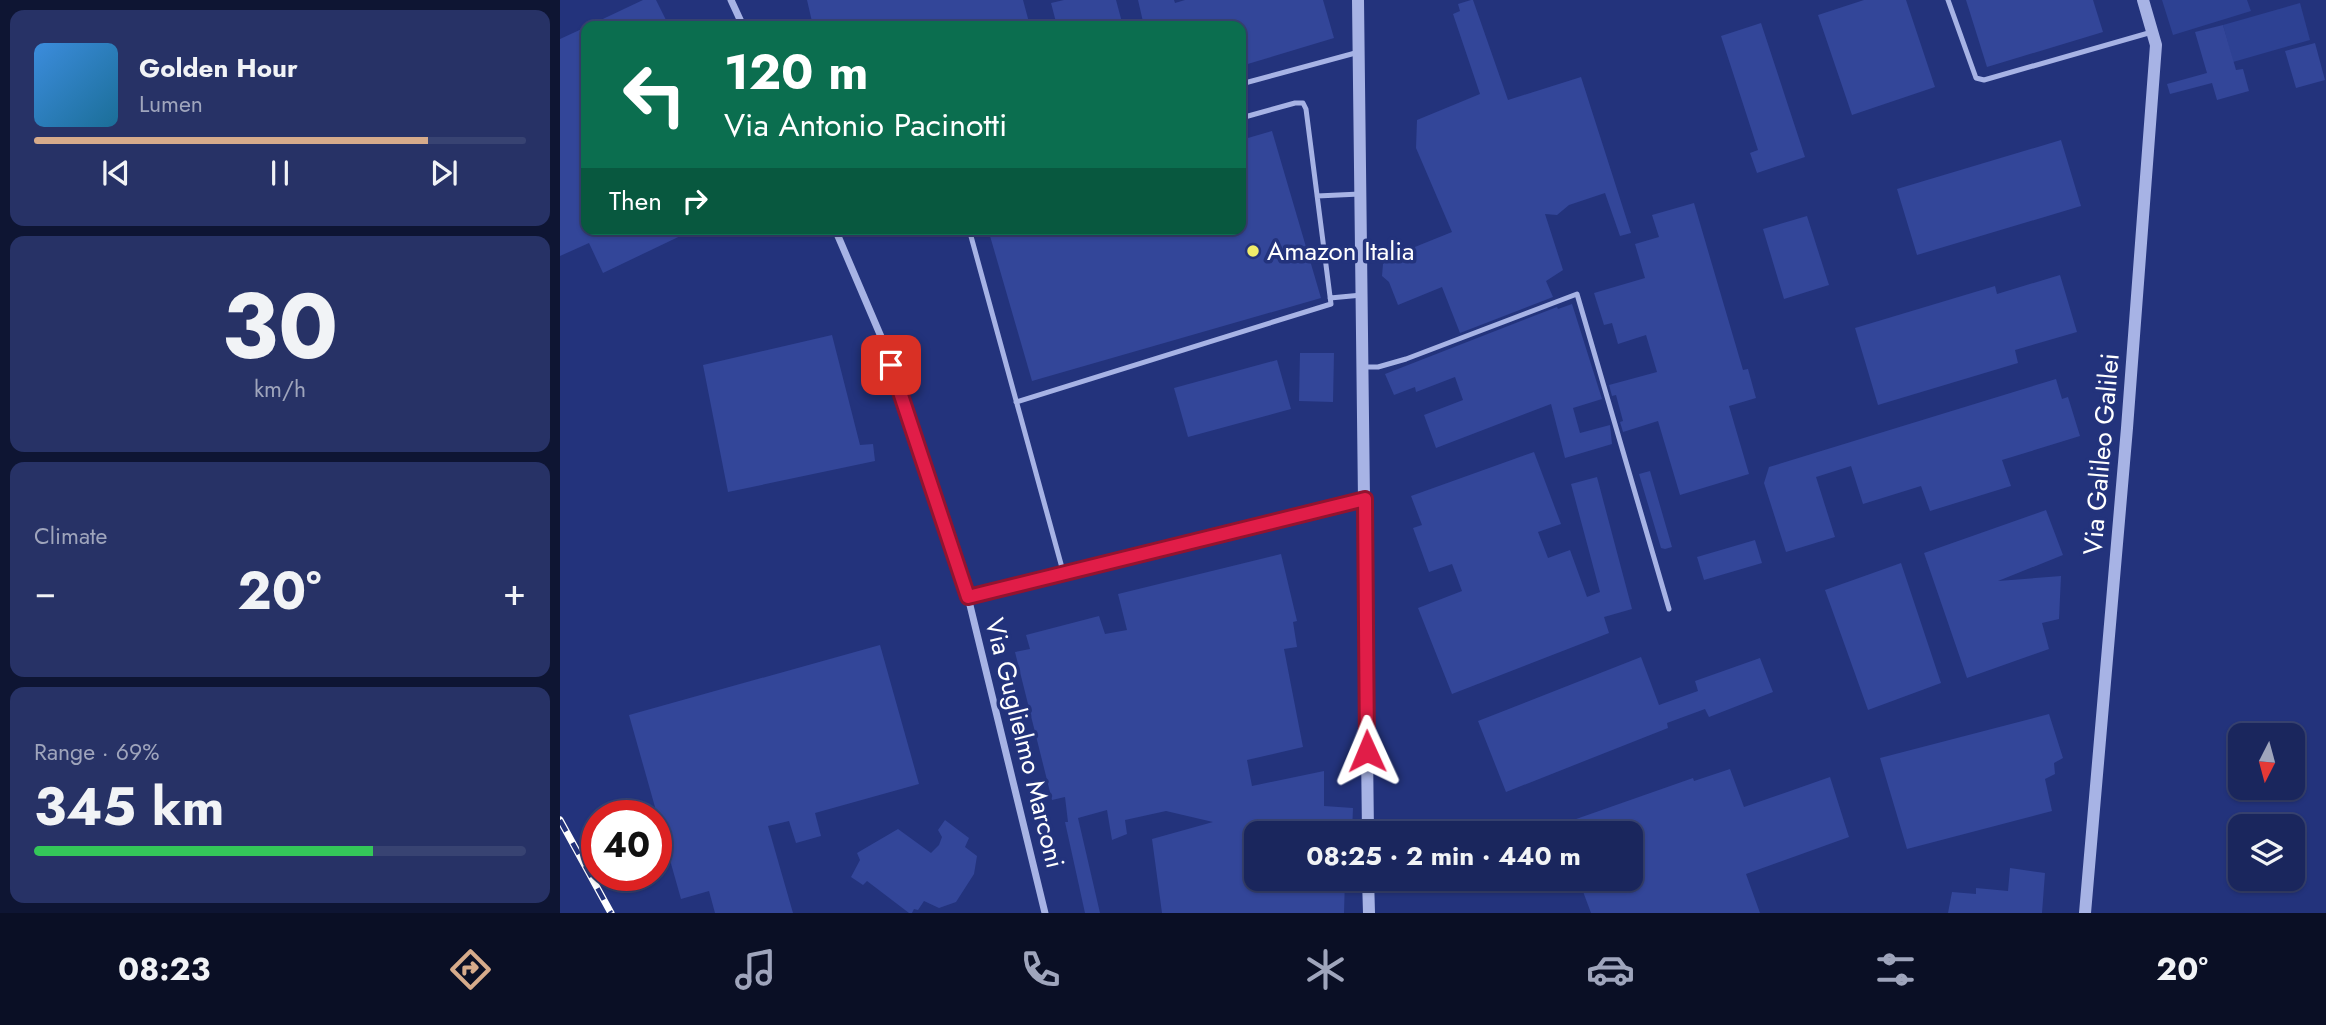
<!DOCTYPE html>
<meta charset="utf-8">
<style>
:root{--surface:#1a265d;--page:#273266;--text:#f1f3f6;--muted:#9fa5bc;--line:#384372;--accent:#d6ab8b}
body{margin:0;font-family:Jost,sans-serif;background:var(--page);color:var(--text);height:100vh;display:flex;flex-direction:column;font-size:26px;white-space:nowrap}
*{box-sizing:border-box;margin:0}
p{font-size:23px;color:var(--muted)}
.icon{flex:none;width:38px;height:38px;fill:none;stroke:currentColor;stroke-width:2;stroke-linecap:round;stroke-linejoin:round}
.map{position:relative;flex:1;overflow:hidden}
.panel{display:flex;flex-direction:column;gap:10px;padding:10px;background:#0e1533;width:560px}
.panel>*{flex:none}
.banner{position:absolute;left:21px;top:21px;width:665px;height:214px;border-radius:14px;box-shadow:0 2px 5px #0004,0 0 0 2px var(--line);background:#0b6e4f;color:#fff;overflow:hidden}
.needle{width:46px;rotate:186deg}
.buttons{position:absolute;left:1668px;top:723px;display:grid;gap:14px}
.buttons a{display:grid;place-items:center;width:77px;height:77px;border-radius:14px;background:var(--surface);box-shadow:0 2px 5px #0004,0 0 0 2px var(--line);font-size:35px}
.speed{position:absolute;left:21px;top:800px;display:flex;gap:14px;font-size:35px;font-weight:700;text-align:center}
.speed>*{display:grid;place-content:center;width:91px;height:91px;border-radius:50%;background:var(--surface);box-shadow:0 2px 5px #0004,0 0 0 2px var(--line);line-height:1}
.speed .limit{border:10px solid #d22;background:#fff;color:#111}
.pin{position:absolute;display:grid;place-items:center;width:60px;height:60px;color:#fff;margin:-30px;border-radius:14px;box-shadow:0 4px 10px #0006}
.me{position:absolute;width:77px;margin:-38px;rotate:359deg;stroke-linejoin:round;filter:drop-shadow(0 0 5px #0008)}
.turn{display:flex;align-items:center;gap:24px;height:147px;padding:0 28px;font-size:32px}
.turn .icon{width:91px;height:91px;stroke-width:2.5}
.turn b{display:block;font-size:49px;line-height:60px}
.then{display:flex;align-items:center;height:66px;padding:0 28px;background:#0003;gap:14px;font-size:26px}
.big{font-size:52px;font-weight:700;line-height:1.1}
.panel .widget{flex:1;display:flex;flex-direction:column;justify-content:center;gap:10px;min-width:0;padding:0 24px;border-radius:14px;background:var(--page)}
.panel .dial{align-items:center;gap:0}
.dial b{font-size:91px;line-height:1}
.song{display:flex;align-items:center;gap:21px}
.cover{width:84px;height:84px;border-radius:10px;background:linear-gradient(135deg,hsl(210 70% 55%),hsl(200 70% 35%))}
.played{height:7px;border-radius:4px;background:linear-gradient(90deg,var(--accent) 80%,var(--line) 80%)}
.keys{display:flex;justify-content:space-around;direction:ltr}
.heat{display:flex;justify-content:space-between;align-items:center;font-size:38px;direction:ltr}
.charge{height:10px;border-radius:5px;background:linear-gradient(90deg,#34c759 69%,var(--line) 0)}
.trip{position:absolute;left:684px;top:821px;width:399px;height:70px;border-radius:14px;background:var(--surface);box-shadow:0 2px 5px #0004,0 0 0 2px var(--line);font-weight:700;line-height:70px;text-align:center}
.tabs{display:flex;height:112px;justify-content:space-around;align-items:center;background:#0a0f25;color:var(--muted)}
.tabs .icon{width:49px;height:49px}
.tabs .selected{color:var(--accent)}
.tabs b{font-size:32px;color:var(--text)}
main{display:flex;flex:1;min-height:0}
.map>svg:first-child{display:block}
.green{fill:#2d4193}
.building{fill:#334699}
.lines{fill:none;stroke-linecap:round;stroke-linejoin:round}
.service{stroke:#a7b3e5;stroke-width:5}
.minor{stroke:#a7b3e5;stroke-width:7}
.tertiary{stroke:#a7b3e5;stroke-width:12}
.rail-casing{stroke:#fff;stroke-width:7}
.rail{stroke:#23337c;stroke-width:4.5;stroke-dasharray:13;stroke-linecap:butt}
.route-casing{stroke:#92132f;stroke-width:18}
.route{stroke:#e11d48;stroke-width:12}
.poi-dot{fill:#f0ec6a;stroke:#23337c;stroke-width:2.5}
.labels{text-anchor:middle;stroke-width:7;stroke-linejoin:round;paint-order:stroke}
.poi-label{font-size:26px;fill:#fff;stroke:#23337c;text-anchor:start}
.street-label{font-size:26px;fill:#fff;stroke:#23337c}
</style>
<main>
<section class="panel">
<div class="widget">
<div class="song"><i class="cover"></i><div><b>Golden Hour</b><p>Lumen</p></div></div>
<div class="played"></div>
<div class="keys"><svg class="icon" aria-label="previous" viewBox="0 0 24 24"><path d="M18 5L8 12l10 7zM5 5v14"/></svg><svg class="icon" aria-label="pause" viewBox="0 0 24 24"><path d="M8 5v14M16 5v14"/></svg><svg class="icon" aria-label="next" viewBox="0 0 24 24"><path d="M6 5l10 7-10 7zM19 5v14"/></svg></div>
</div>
<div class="widget dial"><b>30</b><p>km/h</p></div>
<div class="widget"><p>Climate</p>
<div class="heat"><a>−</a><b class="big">20°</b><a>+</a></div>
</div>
<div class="widget"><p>Range · 69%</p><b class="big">345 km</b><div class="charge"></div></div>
</section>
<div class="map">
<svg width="1766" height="913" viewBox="0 0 1766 913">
<rect width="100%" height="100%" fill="#23337c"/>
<!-- green -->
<path class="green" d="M1602 0H1687L1691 11 1613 35Z
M1740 3 1750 40 1673 62 1663 25Z"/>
<!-- building -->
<path class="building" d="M83 0H96L109 26H28Z
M247 0H463L470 26H253Z
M504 0H556L563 26H497L491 3Z
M578 0H614L615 3 625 0H763L774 38 681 66V26H584Z
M911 0H913L948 100 1021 77 1071 233 1060 236 1045 193 1009 205 997 215 985 214 1003 270 986 281 993 297 900 333 882 287 838 305 829 282 822 276 823 264 830 257 892 232 856 148 857 120 920 94 893 14 900 11 898 4Z
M1304 0H1346L1375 87 1292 115 1258 15Z
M1406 0H1533L1543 32 1427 67Z
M1201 23 1245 157 1197 173 1190 153 1198 150 1161 36Z
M1663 25 1676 70 1683 69 1689 91 1657 100 1652 83 1610 94 1607 84 1647 73 1635 32Z
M26 27V229H135L43 273 29 243 0 256V39Z
M1755 43 1765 80 1736 88 1725 51Z
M712 131 761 298 472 381 428 229H681V140Z
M1501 140 1521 206 1357 255 1337 189Z
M1134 203 1183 370 1188 369 1196 398 1169 406 1189 474 1120 495 1098 421 1063 432 1060 422 1063 421 1056 395 1052 396 1049 385 1097 372 1086 335 1058 344 1052 323 1044 325 1034 293 1085 278 1075 244 1099 237 1092 215Z
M1247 216 1269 285 1224 299 1203 229Z
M1500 275 1517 332 1455 350 1458 363 1318 405 1295 328 1435 286 1437 294Z
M1012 304 1042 399 1013 408 1020 433 1050 425 1052 444 1005 458 991 404 876 448 864 415 903 400 895 377 856 392 855 387 834 395 825 374 997 307 998 309Z
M272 335 300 445 313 444 315 461 168 492 143 365Z
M740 353H774L773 402 739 401Z
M717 360 731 409 628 437 614 388Z
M1496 379 1502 399 1508 397 1520 436 1442 460 1451 486 1370 511 1361 486 1303 504 1291 466 1256 477 1275 537 1226 552 1204 483 1209 467Z
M974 452 1001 524 978 532 988 558 1010 550 1027 597 1040 592 1011 484 1037 477 1072 609 1044 617 1049 633 892 694 858 608 902 591 892 564 869 572 853 528 862 525 851 496Z
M1090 471 1112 547 1105 549 1101 548 1079 474Z
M1486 510 1503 555 1438 581 1501 576 1499 619 1482 623 1489 649 1407 678 1364 553Z
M1195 540 1202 563 1144 580 1137 557Z
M721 554 737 621 733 622 737 647 724 649 743 747 687 760 692 786 764 771V806L793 808 792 833H696V878H785L784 913H602L592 839 653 822 606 811 565 820 567 834 552 840 547 810 518 818 540 913H525L505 822H508L505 797 492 800 455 652 470 649 466 635 539 616 545 634 567 630 558 594Z
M1341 563 1381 683 1308 710 1265 590Z
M320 645 359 784 255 813 261 836 236 843 229 821 208 826 233 913H155L149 891 121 899 69 715Z
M1081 657 1099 705 1138 691 1135 681 1200 658 1213 692 1149 717 1145 709 1107 723 1108 728 946 792 918 721Z
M1489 714 1503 758 1494 763 1495 774 1485 779 1492 811 1347 849 1320 758Z
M1170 769 1184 807 1270 777 1289 837 1186 874 1200 913H1031L1018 878H1071V833L982 831 1133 778 1134 781Z
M385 820 409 838 405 847 417 856 414 874 396 902 379 908 364 901 358 910 354 909 352 913H349L307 881 303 885 291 877 300 860 297 853 338 829 371 853 379 845 382 837 378 830Z
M1450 868 1485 873 1482 913H1388L1392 892 1416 894V888L1448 891Z"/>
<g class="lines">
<!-- service -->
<path class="service" d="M1388 0 1416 78 1424 80 1592 32
M681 84 799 52
M757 196 800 194
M409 229 504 575
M770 298 802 295
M804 367H818L846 359 1017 294 1109 609
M456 402 771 304 746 109 743 103H735L681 118"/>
<!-- minor -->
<path class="minor" d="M171 0 183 26
M275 229 322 339 408 597 485 913
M408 597 805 499"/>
<!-- tertiary -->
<path class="tertiary" d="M798 0 808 833
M808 878 809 913
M1525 913 1567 428 1596 45 1583 0"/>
<!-- rail casing -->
<g class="rail-casing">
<path id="rail" d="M0 820 51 913"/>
</g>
<!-- rail -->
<use href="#rail" class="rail"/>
</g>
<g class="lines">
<!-- route casing -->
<g class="route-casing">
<path id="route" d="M331 365 408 597 805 499 807 751"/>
</g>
<!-- route -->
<use href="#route" class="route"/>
</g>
<!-- markers -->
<circle class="poi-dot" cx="693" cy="251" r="7"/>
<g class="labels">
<!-- poi labels -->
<g class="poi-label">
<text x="707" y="260">Amazon Italia</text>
</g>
<!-- street labels -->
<g class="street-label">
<text transform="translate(1541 454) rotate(-85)" y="9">Via Galileo Galilei</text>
<text transform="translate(465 743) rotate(76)" y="9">Via Guglielmo Marconi</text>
</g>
</g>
</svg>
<div class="buttons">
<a><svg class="needle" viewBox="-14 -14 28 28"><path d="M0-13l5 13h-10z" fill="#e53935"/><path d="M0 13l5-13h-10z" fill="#9fa5bc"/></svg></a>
<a><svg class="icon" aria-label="layers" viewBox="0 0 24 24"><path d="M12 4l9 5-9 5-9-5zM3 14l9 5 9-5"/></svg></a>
</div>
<div class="speed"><div class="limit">40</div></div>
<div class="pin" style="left:331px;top:365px;background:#d93025"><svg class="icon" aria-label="arrive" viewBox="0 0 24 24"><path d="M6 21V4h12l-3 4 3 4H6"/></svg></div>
<svg class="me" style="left:807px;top:751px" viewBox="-20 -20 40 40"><path d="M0-17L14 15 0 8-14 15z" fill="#e11d48" stroke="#fff" stroke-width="4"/></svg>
<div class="trip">08:25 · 2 min · 440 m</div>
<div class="banner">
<div class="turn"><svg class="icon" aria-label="left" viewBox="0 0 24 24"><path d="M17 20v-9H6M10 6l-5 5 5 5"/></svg><div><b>120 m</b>Via Antonio Pacinotti</div></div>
<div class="then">Then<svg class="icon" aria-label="right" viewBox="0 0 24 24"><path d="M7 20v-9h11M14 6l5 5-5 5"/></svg></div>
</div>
</div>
</main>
<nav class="tabs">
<b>08:23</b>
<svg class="icon selected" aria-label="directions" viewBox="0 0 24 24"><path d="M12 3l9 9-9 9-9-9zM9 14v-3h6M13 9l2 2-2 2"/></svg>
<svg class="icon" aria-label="music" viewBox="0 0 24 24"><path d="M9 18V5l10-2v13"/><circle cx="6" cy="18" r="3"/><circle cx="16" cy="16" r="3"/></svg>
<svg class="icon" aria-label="phone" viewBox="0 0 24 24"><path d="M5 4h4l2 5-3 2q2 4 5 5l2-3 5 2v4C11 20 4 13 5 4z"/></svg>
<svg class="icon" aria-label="climate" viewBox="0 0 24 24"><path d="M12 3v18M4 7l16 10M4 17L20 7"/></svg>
<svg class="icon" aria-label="car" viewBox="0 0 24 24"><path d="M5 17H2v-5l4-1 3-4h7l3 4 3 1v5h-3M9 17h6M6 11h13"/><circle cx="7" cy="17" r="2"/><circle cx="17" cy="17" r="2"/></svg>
<svg class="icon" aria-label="filters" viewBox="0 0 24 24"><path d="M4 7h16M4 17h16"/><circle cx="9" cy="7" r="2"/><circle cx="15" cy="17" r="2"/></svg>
<b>20°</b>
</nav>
